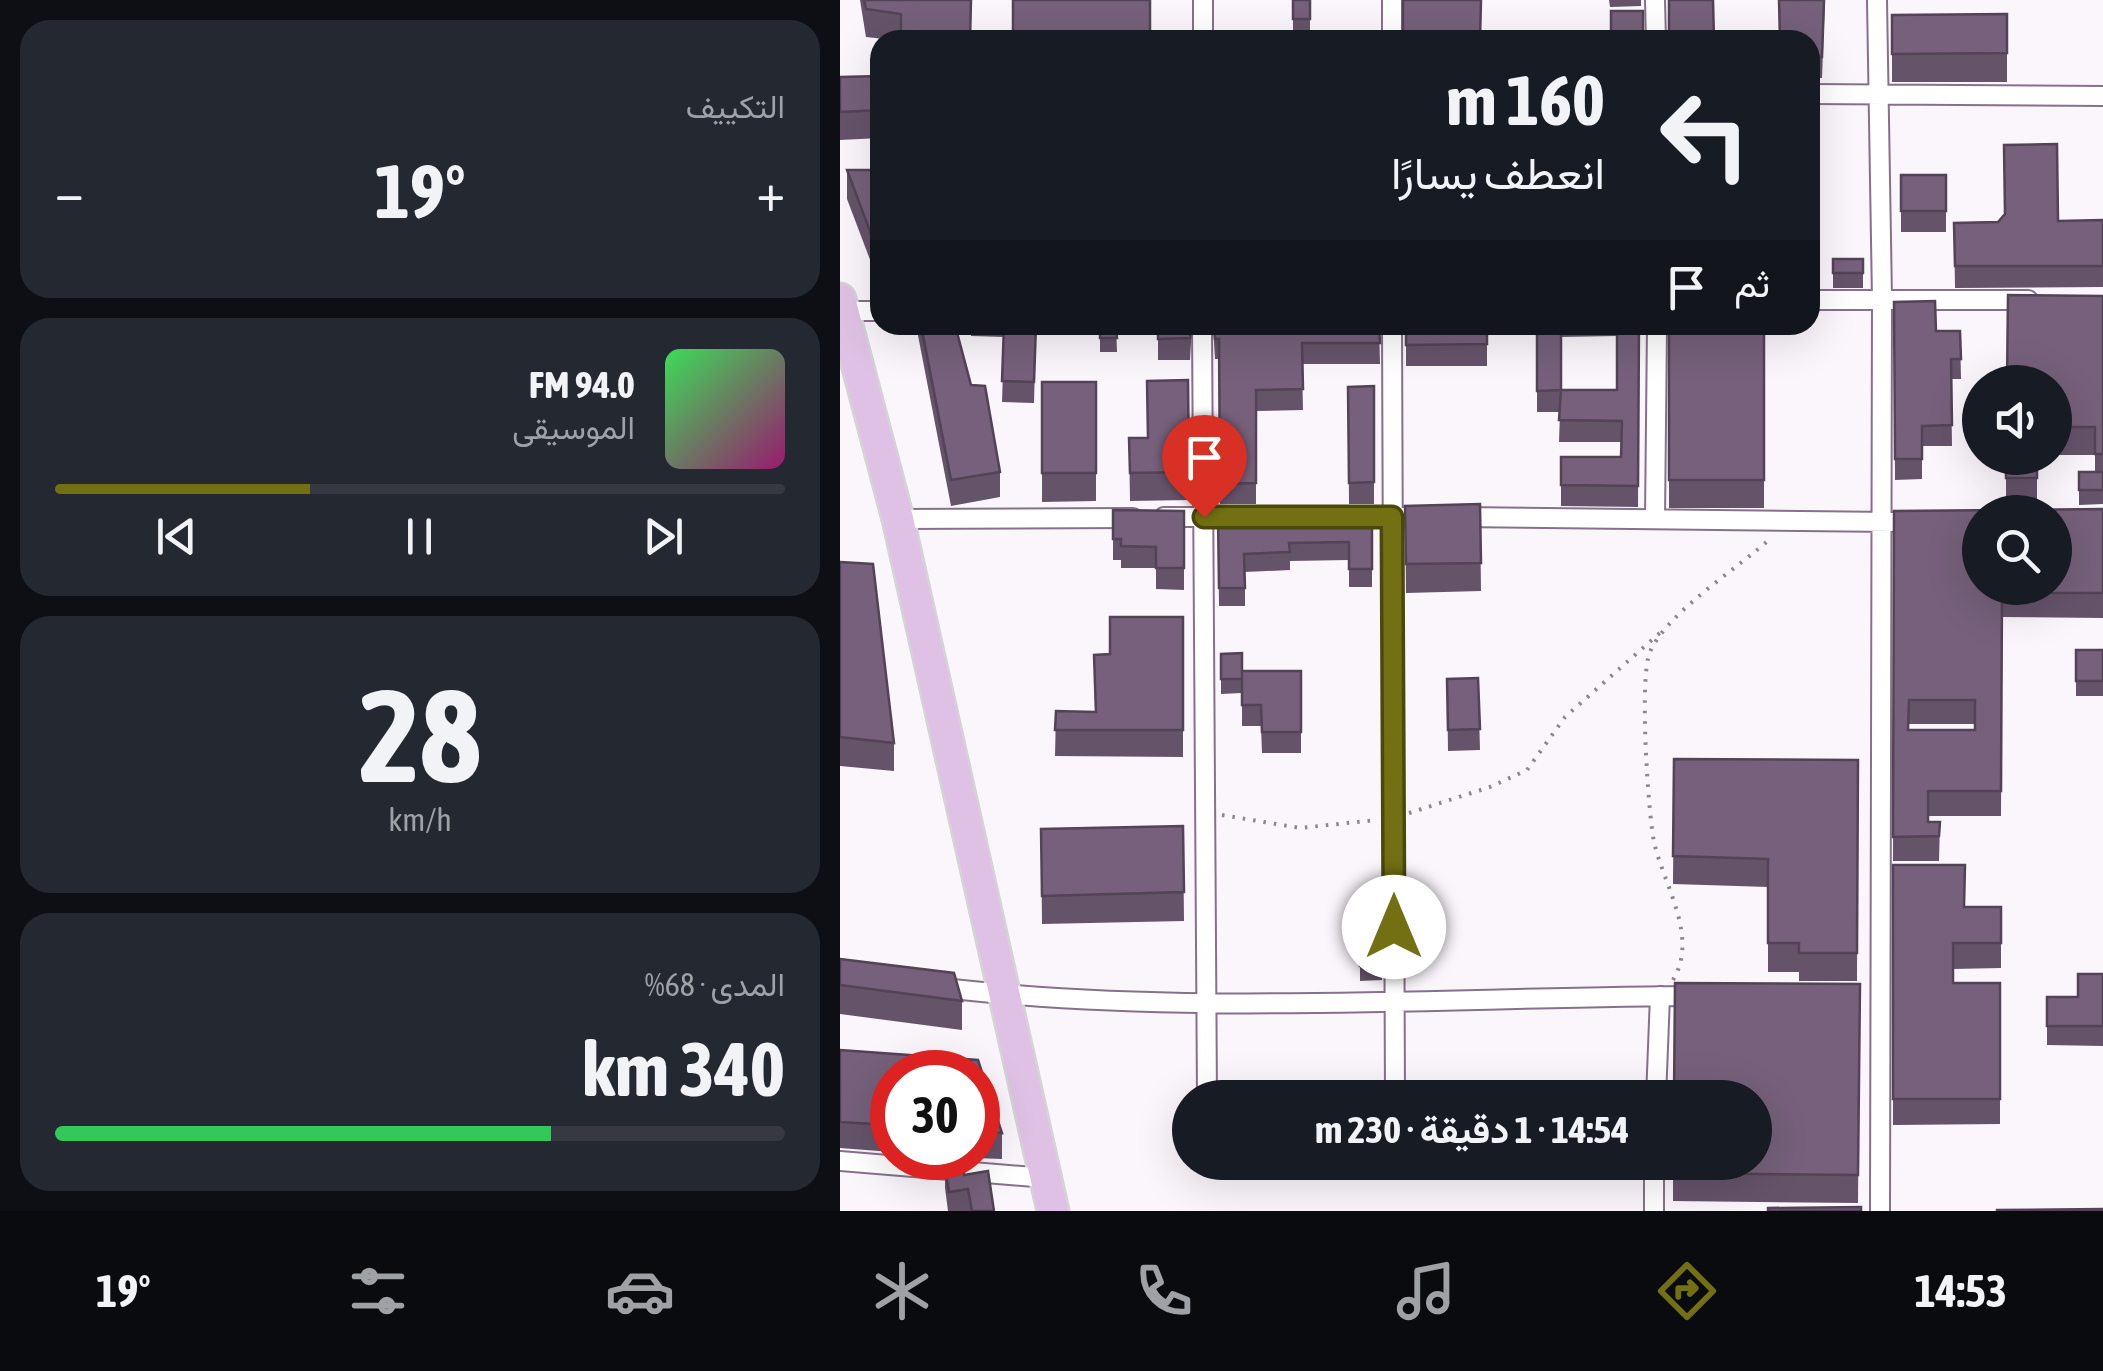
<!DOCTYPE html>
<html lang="ar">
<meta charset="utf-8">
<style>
:root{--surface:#171b24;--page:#242831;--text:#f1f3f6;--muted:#9ea1a6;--line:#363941;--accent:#727013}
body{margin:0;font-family:"Asap Condensed",Vazirmatn,sans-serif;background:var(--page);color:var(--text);direction:rtl;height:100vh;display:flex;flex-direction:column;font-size:38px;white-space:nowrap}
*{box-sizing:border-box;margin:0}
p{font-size:32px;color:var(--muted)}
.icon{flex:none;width:55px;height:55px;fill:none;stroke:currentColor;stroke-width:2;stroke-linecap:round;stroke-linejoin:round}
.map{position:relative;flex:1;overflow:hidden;direction:ltr}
.drawer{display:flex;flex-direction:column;gap:20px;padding:20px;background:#0d0f14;width:840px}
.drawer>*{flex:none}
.guide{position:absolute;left:30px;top:30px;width:950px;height:305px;border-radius:30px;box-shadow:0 10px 40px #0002;direction:rtl;background:#171b24;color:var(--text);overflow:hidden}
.fabs{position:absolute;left:1122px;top:365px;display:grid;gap:20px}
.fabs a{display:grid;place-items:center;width:110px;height:110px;border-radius:50%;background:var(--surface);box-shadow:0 10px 40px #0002;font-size:50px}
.speed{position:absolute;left:30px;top:1050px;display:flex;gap:20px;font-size:50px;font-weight:700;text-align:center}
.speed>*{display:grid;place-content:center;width:130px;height:130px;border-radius:50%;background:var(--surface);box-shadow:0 10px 40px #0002;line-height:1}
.speed .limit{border:15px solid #d22;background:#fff;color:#111}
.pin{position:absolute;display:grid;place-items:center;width:85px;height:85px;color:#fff;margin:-102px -42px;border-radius:50% 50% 50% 0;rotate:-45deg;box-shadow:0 0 10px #0007}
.pin .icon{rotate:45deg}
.me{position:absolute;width:110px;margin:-55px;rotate:0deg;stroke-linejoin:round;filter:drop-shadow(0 0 8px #0008)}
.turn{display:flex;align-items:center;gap:35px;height:210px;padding:0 50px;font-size:45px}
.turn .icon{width:130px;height:130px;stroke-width:2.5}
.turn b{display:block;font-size:70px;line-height:85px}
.then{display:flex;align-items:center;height:95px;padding:0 50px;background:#0003;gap:20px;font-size:38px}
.big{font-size:75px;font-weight:700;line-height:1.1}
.drawer .card{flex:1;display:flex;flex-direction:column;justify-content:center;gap:15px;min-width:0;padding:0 35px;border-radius:30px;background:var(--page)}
.drawer .dial{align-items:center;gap:0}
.dial b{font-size:130px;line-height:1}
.song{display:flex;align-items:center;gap:30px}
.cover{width:120px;height:120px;border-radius:15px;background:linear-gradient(135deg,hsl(130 70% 55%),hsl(320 70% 35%))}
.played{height:10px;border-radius:5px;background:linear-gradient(90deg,var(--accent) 35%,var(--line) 35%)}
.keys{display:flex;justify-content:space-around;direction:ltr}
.heat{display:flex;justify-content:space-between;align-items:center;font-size:55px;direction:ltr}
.charge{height:15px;border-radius:8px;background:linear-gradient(90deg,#34c759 68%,var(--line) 0)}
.trip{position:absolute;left:332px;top:1080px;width:600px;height:100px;border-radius:50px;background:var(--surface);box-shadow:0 10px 40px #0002;font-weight:700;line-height:100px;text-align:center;direction:rtl}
.dock{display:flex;height:160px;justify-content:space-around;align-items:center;background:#090b0e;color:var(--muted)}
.dock .icon{width:70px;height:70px}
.dock .current{color:var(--accent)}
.dock b{font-size:45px;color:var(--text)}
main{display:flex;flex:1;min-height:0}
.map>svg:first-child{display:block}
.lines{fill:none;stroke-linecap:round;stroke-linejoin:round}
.street-casing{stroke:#87708b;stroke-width:22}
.primary-casing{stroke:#d5d3d5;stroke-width:35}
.path{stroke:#8d868e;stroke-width:4;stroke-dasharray:2.5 8;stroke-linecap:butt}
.street{stroke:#fff;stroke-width:18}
.primary{stroke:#dfc1e6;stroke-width:30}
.wall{fill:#65536a;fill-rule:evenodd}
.building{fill:#76607b;stroke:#534356;stroke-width:2.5;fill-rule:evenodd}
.route-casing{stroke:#4a490c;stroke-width:25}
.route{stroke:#727013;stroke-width:18}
</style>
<main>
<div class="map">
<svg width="1263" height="1211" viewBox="0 0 1263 1211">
<rect width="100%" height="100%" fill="#fbf6fc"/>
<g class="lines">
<!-- street casing -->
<g class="street-casing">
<path id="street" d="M552 0V40
M815 0 816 40
M1037 0 1042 299 1040 1211
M363 40V0
M970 94 1263 96
M970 300H1188
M5 311H40
M362 325 367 1098
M552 325 555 1098
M324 517H403
M509 517H588
M619 517 1053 522
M58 519 293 518
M815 519 817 325
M95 987C347 1017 605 997 859 996
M816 1098 820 996
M0 1161 206 1178
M814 1211V1162"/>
</g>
<!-- primary casing -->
<g class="primary-casing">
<path id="primary" d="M0 299 58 519 213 1211"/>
</g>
<!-- path -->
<path class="path" d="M569 813 650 787 687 770 725 717 822 631
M382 815 460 828 536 820
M833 980C859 937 824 886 814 842 808 812 799 676 810 652 828 611 899 568 932 537"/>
<!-- street -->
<use href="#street" class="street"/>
<!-- primary -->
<use href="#primary" class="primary"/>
</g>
<!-- wall -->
<path class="wall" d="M20 0H132L130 40H54L26 37Z
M453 0H470V33H453Z
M769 0H801V6L770 7Z
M985 0 982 78H970V40Z
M1167 14V82H1052V15Z
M40 76V138L0 140V77Z
M7 170H40V286L7 199Z
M1061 175H1106V232H1061Z
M1263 220V287L1115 288 1114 223Z
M993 259H1023V288H993Z
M1263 296V504L1239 505V472H1255V455H1215V382Z
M1054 302 1096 331H1120L1121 379H1111L1112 446H1082V479L1055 480Z
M76 325H115L131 385 160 472V497L111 506Z
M131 325H196L194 403 162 402 164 337 131 336Z
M260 325H276L277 352H260Z
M318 325H352L350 360H318Z
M373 325H539L540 364H462L463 410 416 411V504H380L379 359H375Z
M566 325H647V366H566Z
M697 325H799L798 507 721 506V457H781V442H719L720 412H697ZM777 336V390H721V337Z
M829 325H924V508H829Z
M348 380 349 500 290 501 289 438H308Z
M202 382H256V501L202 502Z
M534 386V504H509L508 387Z
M1166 458H1197V506H1166Z
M640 504 641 591 566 593 565 506Z
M1263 509V618L1162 617 1161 816H1088V822H1100L1099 861H1053L1054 511ZM1069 724H1135V730H1069Z
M273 510 344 511V590L316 589V568H281V560H273Z
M532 515V587H509V560L450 561V570L405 572V606H379L378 517Z
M0 562 54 743V771L0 766Z
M343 617V757L215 756 216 711 255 712 254 655 270 654Z
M1236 650H1263V696H1236Z
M381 654 402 676 461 671V753H422L421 726H402V693L381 694Z
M638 678 640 750 608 751 607 679Z
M834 759 1018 760 1017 981H959V972H928V887L833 884Z
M343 826 344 921 202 924 201 829Z
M1053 865 1124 907H1161V968L1113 969V983H1160V1124L1053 1125Z
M541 939 542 980 520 981V940Z
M0 959 122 1001V1030L0 1014Z
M1263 974V1046L1207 1045V997H1238Z
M1020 984 1018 1203 833 1201V1162Z
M0 1050 138 1060 162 1133V1159L134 1158H138V1072H52V1152L0 1148Z
M105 1167 124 1175 154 1211H108L105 1188Z"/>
<!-- building -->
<path class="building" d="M24 0H131L130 40H61V14L26 9Z
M173 0H310V40H173Z
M453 0H470V19H453Z
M563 0H641L640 40H563Z
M829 0H873L874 40H829Z
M939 0H984L982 57H970V40H940Z
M771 11H803V40H771Z
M1167 14V53L1052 54V15Z
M40 76V110L0 112V77Z
M1217 144 1218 221 1263 220V266H1115L1114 223 1158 222 1165 214 1164 145Z
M7 170H40V258Z
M1061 175H1106V211H1061Z
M993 259H1023V273H993Z
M1168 295 1263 296V454H1255V427H1215V382H1167Z
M1095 301 1096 331H1120L1121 359H1111L1112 425 1082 426V459H1055L1054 302Z
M81 325H115L131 385 145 386 160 472 111 480Z
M164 325H196L194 382 162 381Z
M260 325H276L277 338H260Z
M318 325H351L350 338 318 339Z
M374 325H539L540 343H462L463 389 416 390V483L380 484 379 339H375Z
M566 325H647V344L566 345Z
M697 325H721V390L697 391Z
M777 325H799L798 486 721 485V457H781L782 421 719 420 721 390H777Z
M829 325H924V480H829Z
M348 380 349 472 290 473 289 438H308L307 381Z
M202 382H256V473H202Z
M534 386V482L509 483 508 387Z
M1166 458H1197V478H1166Z
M1239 472H1263V490H1239Z
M640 504 641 563 566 564 565 506Z
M1263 509V593H1162L1161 791H1088V822H1100L1099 836 1053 837 1054 511ZM1140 512H1215V588H1140ZM1069 700H1135V730H1068Z
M273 510 344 511V568H316V547L281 546V539H273Z
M532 515V569H509V542L449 543 450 552 404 554 405 588H379L378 517Z
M0 562 33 564 54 743 0 737Z
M270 617H343V730H215L216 711 256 712 254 655 270 654Z
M1236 650H1263V681H1236Z
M402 653V679H381V654Z
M402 671H461V732H422L421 705H402Z
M638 678 640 729 608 730 607 679Z
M834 759 1018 760 1017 953H959V943H928V859L833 856Z
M343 826 344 892 202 896 201 829Z
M1053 865H1125L1124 907H1161V943H1113V983H1160V1099H1053Z
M541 939 542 965 520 966V940Z
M0 959 114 973 122 1001 0 985Z
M1238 974H1263V1026H1207V997H1238Z
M835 983 1020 984 1018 1175 833 1173V1162H915V1098H834Z
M0 1050 138 1060 162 1133 138 1131V1072H52V1125L0 1122Z
M122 1164 124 1175 148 1171 154 1211H132L128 1189 109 1192 105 1167Z
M1021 1207V1211H928V1208Z
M1263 1209V1211H1157V1210Z"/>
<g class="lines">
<!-- route casing -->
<g class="route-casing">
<path id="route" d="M364 517H552L554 927"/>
</g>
<!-- route -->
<use href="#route" class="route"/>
</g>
</svg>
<div class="fabs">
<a><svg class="icon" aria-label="sound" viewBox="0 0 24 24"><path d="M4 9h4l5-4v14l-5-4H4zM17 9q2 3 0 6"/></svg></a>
<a><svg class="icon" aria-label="search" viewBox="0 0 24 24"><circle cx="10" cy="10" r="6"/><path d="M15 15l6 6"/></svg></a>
</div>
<div class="speed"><div class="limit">30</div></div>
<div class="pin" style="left:364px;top:517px;background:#d93025"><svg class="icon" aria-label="arrive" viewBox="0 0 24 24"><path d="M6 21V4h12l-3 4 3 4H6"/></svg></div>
<svg class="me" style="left:554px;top:927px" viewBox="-20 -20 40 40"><circle r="19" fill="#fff"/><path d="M0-13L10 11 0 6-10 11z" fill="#727013"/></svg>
<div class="trip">14:54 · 1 دقيقة · 230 m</div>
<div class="guide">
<div class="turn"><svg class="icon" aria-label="left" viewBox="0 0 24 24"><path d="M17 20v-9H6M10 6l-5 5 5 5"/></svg><div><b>160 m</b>انعطف يسارًا</div></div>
<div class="then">ثم<svg class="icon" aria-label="arrive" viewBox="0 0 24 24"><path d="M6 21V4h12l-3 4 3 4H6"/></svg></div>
</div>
</div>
<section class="drawer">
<div class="card"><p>التكييف</p>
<div class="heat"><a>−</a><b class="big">19°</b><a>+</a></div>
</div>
<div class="card">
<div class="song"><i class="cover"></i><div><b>94.0 FM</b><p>الموسيقى</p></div></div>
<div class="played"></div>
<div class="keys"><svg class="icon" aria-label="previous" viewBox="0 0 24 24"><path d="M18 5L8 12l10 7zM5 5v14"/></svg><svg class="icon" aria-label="pause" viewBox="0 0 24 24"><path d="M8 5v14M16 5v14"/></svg><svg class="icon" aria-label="next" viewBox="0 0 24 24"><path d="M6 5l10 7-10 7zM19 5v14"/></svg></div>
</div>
<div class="card dial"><b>28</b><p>km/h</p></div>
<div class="card"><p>المدى · 68%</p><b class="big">340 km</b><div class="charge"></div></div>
</section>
</main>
<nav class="dock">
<b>14:53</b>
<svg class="icon current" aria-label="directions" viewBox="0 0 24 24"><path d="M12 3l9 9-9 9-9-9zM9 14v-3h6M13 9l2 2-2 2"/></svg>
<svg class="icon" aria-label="music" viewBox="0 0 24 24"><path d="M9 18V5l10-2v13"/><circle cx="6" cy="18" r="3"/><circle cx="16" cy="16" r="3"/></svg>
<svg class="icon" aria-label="phone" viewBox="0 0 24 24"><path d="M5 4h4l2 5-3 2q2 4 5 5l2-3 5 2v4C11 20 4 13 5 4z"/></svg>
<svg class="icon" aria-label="climate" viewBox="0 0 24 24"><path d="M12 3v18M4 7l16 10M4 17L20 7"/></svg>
<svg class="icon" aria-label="car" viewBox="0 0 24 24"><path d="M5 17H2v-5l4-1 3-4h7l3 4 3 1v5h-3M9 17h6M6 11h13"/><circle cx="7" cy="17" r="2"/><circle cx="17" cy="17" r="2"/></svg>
<svg class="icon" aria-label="filters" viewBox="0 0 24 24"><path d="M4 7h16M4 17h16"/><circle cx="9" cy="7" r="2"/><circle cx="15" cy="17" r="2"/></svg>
<b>19°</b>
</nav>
